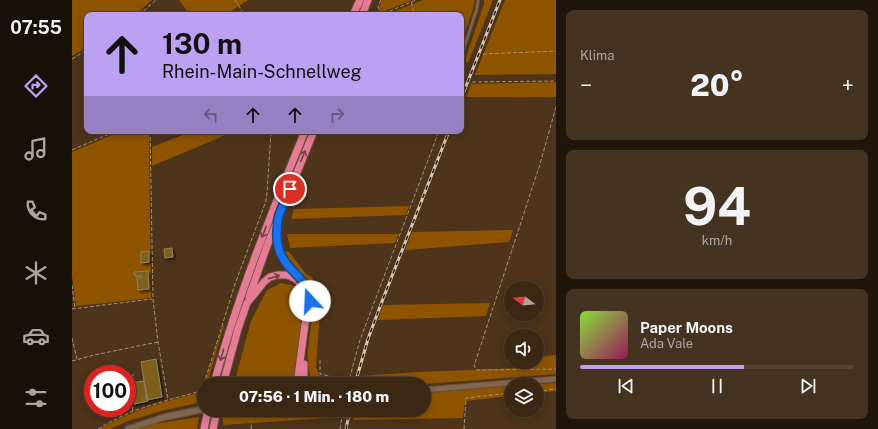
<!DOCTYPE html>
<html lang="de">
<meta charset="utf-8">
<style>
:root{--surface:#3a2714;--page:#453322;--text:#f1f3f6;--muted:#aba5a0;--line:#544434;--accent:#bca0f2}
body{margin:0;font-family:"Public Sans",sans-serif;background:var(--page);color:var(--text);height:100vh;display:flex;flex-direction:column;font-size:15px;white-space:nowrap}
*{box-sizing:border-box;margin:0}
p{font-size:13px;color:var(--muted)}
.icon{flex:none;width:22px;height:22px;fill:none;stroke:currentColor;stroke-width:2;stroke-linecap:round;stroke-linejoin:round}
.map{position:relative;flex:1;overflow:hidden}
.details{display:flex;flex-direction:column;gap:10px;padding:10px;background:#20150b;width:322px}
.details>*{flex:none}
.hud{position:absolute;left:12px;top:12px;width:380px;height:122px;border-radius:8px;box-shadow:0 2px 10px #0003,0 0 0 1px var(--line);background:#bca0f2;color:#111;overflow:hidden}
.needle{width:26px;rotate:286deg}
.tools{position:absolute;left:432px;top:281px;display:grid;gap:8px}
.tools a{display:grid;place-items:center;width:40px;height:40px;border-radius:50%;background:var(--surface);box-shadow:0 2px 10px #0003,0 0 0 1px var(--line);font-size:20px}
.speed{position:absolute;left:12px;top:365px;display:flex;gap:8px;font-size:20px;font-weight:700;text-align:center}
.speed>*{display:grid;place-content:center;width:52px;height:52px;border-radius:50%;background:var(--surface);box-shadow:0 2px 10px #0003,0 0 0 1px var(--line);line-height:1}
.speed .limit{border:6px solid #d22;background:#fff;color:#111}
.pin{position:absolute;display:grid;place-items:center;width:34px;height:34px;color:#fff;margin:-17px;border:2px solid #fff;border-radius:50%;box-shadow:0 1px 4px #0007}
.me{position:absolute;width:44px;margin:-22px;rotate:340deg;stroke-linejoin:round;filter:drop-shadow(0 0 3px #0008)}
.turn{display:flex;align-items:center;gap:14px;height:84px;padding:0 12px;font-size:18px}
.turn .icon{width:52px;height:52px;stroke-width:2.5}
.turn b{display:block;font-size:28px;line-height:34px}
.lanes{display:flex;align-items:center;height:38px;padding:0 12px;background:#0003;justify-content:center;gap:20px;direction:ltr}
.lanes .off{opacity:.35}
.big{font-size:30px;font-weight:800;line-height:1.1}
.details .tile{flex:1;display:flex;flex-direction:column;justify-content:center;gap:6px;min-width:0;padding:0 14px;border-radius:8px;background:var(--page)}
.details .dial{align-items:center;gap:0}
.dial b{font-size:52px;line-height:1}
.song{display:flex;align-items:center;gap:12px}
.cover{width:48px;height:48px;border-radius:6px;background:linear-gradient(135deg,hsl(90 70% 55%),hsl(330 70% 35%))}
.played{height:4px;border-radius:2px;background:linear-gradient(90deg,var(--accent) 60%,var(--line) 60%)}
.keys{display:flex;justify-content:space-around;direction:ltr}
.heat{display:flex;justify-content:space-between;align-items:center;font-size:22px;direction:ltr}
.trip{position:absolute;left:125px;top:377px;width:234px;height:40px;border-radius:20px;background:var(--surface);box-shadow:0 2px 10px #0003,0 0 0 1px var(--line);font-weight:800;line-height:40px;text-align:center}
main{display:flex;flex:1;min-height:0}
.tab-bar{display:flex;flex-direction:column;width:72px;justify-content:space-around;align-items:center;background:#171008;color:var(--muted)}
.tab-bar .icon{width:28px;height:28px}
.tab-bar .current{color:var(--accent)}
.tab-bar b{font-size:18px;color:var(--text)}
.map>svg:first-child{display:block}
.green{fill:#8e5400}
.building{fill:#7e611b;stroke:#92815e;filter:url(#shadow)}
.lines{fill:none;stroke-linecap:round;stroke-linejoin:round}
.service-casing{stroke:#654f38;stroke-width:4}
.tertiary-casing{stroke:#654f38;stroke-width:7}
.secondary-casing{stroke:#654f38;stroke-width:8}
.motorway-casing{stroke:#654f38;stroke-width:9}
.path{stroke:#a5907c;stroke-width:1;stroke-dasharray:4 2;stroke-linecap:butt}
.service{stroke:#82664b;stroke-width:2}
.tertiary{stroke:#82664b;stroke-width:5}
.secondary{stroke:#82664b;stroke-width:5.5}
.motorway{stroke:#e57b95;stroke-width:7}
.rail-casing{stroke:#d7c5b5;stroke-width:3}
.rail{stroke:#2a1f14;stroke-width:1.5;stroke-dasharray:4.5;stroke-linecap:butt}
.oneway{stroke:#754448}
.route-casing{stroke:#114b97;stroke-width:10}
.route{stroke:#1a73e8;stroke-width:7}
</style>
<main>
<nav class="tab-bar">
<b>07:55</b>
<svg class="icon current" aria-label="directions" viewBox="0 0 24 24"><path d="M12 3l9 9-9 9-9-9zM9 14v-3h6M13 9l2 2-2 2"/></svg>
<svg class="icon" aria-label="music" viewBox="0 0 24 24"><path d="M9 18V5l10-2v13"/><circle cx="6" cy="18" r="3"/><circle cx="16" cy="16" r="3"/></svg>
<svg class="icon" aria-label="phone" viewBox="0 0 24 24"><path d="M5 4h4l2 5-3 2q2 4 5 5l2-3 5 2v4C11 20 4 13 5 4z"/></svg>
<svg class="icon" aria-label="climate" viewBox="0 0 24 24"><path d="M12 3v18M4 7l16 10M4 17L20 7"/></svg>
<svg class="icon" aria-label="car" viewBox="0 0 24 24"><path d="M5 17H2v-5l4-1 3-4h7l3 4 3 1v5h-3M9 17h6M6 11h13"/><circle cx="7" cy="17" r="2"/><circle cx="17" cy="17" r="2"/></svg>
<svg class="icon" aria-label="filters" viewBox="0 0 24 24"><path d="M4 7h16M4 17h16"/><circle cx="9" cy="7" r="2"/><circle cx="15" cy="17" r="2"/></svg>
</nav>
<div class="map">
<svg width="484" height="429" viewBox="0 0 484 429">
<defs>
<filter id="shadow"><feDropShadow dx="2" dy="2" stdDeviation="1" flood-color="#0009"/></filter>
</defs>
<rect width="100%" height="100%" fill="#4d341a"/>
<!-- green -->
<path class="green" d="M0 0H80L63 15H15V47L0 56Z
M107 0H176L155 14V15H118Z
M310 0H340L311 12H308L307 8Z
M351 0H403L401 9 389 44V15H313Z
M412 0H421L396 63 394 62V57L412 4Z
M433 0H484V74L403 75Z
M484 82V97H394L399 84Z
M50 131H77L79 298 4 306 0 276V152Z
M121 131H163L80 166V147Z
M337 206 334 215 219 219 222 209Z
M441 230 437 242 333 250 340 232Z
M215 234H327L323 243 218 248Z
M213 251 217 252 234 274 240 277 247 295 248 312 244 366C249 388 262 374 274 384H243C225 360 247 318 239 290 236 277 221 265 214 255Z
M209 283 223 286 233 303 222 374 218 384H162L179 321 195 290Z
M418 303 414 316 306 320 311 305Z
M151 325H152L135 384H133Z
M484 355V374L352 384H289V376L346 372 452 368 453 362H465V357Z
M484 383V391L465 393V384Z
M132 385V396L130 402 89 411 56 421 38 429H27C57 411 92 402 125 393Z
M439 386V396L393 401 391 418 281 420 283 410H352V393Z
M175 410H269L268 417 151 425V412Z
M127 417 125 429H68L82 424Z"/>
<!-- building -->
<path class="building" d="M100 248 101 257 93 258 92 249Z
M77 251V262L69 263V252Z
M76 271 77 289 66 290 65 278H70V276L64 277V275H62V272Z
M84 359 90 397 75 400 69 362Z
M72 381 76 401 62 404 58 383Z"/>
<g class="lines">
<!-- service casing -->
<g class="service-casing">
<path id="service" d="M391 51 405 8 406 0"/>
</g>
<!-- tertiary casing -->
<g class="tertiary-casing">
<path id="tertiary" d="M352 390 484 379"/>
</g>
<!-- secondary casing -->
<g class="secondary-casing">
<path id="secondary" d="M56 429 93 417 132 409"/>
</g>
<!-- motorway casing -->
<g class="motorway-casing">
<path id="motorway" d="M281 15 288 0
M290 15 296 0
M206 225C204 257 210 258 229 280
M177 297 195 246 242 131
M232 364V384
M142 384C165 297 199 214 233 131
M151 384 166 329 175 303 192 282 198 277 206 275H214L218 276 225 280 231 287 234 294 236 302 225 384
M132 429 136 410
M141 429 145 410"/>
</g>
<!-- path -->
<path class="path" d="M163 0 173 15
M309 0 306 7 307 12 311 14 344 0
M339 2C341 7 342 10 340 15
M67 15 84 0
M411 54 484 51
M0 59 15 50
M389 73 392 65 391 54
M400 82 484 81
M484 107 468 164 402 366 405 370 484 369
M78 131 81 299 86 342 96 400
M0 150 44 131
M0 285 3 308
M0 309 80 299
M0 338 5 359
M248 360V374L276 380
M0 361 22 355 86 342
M132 384 163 284 194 201 195 193 199 131
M276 384 288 340 367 131
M465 391 484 389
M61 411 56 378 63 374
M26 429 36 423 61 411 96 400 125 392 132 385
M179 429 180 422
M268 429 271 410
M392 429 394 398 439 393"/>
<!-- service -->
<use href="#service" class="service"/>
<!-- tertiary -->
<use href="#tertiary" class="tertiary"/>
<!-- secondary -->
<use href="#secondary" class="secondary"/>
<!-- motorway -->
<use href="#motorway" class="motorway"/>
<!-- rail casing -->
<g class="rail-casing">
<path id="rail" d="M389 99 428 0
M283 384 296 339 309 304 377 131
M274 429 278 410"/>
</g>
<!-- rail -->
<use href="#rail" class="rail"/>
</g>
<!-- one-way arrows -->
<defs><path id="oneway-shaft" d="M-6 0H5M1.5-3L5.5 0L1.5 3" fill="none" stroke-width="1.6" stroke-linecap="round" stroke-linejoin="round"/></defs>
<g class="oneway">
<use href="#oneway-shaft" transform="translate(231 156) rotate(-68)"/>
<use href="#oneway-shaft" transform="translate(192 232) rotate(111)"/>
<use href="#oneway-shaft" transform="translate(202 277) rotate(-16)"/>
<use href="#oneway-shaft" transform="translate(150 355) rotate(106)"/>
</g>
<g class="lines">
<!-- route casing -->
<g class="route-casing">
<path id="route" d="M218 189C214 199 209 208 206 218 205 222 206 227 205 230 204 246 208 258 220 270 229 279 236 287 238 301"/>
</g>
<!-- route -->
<use href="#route" class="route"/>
</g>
</svg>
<div class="tools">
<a><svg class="needle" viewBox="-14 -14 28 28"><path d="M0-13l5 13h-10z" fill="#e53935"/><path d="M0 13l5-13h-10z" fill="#aba5a0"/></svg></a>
<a><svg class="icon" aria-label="sound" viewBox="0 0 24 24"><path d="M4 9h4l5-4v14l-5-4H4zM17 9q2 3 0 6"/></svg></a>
<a><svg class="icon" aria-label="layers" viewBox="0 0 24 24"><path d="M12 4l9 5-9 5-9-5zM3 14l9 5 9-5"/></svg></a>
</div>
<div class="speed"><div class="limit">100</div></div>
<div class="pin" style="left:218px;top:189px;background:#d93025"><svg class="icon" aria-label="arrive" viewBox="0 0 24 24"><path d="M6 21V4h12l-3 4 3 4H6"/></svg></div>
<svg class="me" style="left:238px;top:301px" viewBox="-20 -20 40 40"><circle r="19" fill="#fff"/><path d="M0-13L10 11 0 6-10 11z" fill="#1a73e8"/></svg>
<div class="trip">07:56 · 1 Min. · 180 m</div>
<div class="hud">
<div class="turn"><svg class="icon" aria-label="ahead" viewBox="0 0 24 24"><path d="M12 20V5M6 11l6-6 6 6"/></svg><div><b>130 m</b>Rhein-Main-Schnellweg</div></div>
<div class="lanes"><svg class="icon off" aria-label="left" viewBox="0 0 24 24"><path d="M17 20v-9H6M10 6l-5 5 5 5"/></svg><svg class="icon" aria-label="ahead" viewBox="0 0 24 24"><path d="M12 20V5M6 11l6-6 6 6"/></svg><svg class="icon" aria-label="ahead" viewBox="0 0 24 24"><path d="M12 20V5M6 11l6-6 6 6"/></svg><svg class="icon off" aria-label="right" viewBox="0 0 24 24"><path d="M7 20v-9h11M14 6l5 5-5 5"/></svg></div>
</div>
</div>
<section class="details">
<div class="tile"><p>Klima</p>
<div class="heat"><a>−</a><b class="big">20°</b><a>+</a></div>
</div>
<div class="tile dial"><b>94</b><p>km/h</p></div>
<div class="tile">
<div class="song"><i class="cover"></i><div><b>Paper Moons</b><p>Ada Vale</p></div></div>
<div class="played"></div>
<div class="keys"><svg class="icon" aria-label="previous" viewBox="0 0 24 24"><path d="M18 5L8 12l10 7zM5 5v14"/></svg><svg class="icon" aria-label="pause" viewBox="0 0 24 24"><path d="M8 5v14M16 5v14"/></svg><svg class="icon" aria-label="next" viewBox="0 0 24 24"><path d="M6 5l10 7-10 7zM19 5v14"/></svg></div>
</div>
</section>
</main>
